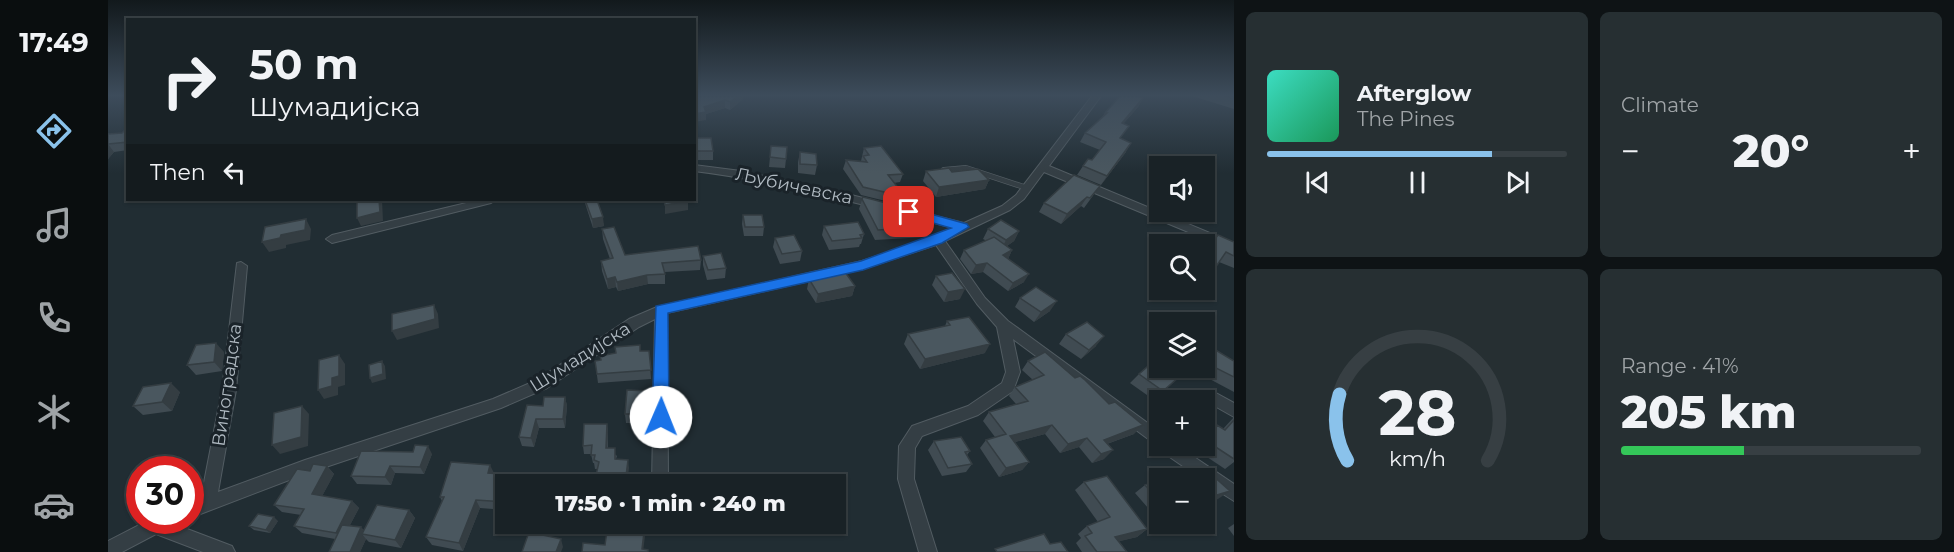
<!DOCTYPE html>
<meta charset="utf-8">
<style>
:root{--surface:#192226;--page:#262f32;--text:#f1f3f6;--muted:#9fa4a7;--line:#373f43;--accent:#8ac2eb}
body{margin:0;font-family:Montserrat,sans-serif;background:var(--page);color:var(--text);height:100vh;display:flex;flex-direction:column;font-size:22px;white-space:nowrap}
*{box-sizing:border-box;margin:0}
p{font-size:20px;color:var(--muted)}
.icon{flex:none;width:33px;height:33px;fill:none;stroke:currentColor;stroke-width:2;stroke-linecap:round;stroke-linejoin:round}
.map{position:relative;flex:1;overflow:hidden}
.sheet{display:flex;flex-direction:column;gap:12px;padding:12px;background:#0e1315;width:720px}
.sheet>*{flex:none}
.banner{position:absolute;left:18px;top:18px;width:570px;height:183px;border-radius:0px;box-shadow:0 2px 4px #0004,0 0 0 2px var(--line);background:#192226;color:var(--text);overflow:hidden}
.fabs{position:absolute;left:1041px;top:156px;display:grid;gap:12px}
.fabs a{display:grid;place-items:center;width:66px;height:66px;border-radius:0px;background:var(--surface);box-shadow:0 2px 4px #0004,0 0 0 2px var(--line);font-size:30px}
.speed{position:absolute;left:18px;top:456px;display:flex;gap:12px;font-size:30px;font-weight:700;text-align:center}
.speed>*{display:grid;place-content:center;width:78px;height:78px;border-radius:50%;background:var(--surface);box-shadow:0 2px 4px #0004,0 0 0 2px var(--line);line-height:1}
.speed .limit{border:9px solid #d22;background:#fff;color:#111}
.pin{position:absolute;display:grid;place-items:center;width:51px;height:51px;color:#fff;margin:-26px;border-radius:12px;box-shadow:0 3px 9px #0006}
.me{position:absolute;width:66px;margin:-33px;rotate:1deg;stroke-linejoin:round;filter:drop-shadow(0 0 4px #0008)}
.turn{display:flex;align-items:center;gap:21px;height:126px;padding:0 24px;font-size:27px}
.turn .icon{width:78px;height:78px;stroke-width:2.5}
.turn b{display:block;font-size:42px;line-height:51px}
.then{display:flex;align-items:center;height:57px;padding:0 24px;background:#0003;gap:12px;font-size:22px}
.big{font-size:45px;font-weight:800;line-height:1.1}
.sheet .tile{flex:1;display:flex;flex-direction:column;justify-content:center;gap:9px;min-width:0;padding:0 21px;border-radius:9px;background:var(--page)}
.sheet .dial{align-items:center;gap:0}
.dial svg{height:156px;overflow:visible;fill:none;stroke:var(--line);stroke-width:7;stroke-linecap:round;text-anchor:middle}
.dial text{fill:var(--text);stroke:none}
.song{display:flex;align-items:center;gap:18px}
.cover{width:72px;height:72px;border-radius:9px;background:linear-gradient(135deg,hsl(170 70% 55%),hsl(150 70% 35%))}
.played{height:6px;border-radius:3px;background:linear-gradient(90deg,var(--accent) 75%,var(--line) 75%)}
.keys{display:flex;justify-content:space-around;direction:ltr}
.heat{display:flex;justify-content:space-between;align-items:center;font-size:33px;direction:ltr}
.charge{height:9px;border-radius:4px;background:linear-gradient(90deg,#34c759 41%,var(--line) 0)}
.sheet .tiles{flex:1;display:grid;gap:12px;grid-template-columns:repeat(2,1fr)}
.trip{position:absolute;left:387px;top:474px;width:351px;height:60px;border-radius:0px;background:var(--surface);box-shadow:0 2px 4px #0004,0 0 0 2px var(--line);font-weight:800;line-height:60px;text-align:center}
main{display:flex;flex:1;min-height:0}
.tab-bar{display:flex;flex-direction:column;width:108px;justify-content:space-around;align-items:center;background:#0a0e0f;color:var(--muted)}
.tab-bar .icon{width:42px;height:42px}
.tab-bar .selected{color:var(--accent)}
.tab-bar b{font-size:27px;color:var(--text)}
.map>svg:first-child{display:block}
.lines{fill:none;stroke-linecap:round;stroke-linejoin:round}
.lane-casing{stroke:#525c62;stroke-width:6}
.street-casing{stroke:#525c62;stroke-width:2}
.lane{stroke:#343e44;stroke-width:4.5}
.street{fill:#343e44;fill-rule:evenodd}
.wall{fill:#404b52}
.shaded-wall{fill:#343d42}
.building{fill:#4a575f;stroke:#343d42;stroke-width:1.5}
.route{fill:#1a73e8;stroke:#114b97;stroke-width:1.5}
.labels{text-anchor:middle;stroke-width:6;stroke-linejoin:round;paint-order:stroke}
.street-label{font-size:18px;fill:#afb9c1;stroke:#1a2329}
</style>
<main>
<nav class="tab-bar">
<b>17:49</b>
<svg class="icon selected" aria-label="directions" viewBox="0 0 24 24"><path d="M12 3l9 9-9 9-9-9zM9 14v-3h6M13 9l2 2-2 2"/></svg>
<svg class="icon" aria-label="music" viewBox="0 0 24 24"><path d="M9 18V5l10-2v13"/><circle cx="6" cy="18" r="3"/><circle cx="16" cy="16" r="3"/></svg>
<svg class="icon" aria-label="phone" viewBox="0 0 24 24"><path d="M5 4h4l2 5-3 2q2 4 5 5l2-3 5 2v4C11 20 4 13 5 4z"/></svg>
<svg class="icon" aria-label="climate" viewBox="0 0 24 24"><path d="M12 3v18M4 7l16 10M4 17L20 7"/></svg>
<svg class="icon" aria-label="car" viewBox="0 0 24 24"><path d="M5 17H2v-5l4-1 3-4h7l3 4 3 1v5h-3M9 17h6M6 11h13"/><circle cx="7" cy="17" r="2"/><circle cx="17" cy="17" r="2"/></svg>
</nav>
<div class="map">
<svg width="1126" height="552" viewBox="0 0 1126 552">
<rect width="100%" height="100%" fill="#212d33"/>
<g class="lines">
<!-- lane casing -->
<g class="lane-casing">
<path id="lane" d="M836 170 858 168 919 188"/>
</g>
<!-- street casing -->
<g class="street-casing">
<path id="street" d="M984 96H993L941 166 1126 243V251L936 172 916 199 902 210 837 241 877 298 900 321 1052 432V446H1070L1126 484V501L1096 482V478H1092L1053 451 1051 447 905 339 912 372 905 391 870 415 814 436 807 448 806 479 829 552H811L790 479 791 446 804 426 860 406 894 383 898 372 889 327 869 304 828 245 755 269 559 313 560 484H544L547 319 531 327 439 388 393 408 197 474 82 518V502L93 498 114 390 129 263 133 262 139 266 128 390 110 492 197 460 385 399 429 380 521 319 549 307 754 261 826 237 846 228C760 206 674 182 586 171V165L633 171 735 193 856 223 894 206 908 195Z
M371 200H388L383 203 224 243 218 239 224 235Z
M1092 390 1108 393 1126 403V417L1096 400H1072L1074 396Z
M41 520H67L66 524 124 546 127 552H95L48 534 14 552H0V541Z
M543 524H559L557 533 551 535 545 533Z"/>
</g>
<!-- lane -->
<use href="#lane" class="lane"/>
<!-- street -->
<use href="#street" class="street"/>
</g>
<!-- wall -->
<path class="wall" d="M1084 96H1126V109Z
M1032 97 1035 98 1030 107 1015 124 1012 139 1018 152 993 185 969 175 975 166 984 160 992 150 972 142 977 133 993 119 997 113Z
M586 99H635L622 110 617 108 598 114V120Z
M20 127V150L6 152 0 159V134L14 133Z
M586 138 605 151V160H586Z
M663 146 678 159 677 168 661 167Z
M756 148 795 174 792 182 786 183 791 189 786 203 753 195 735 169 738 160 753 161Z
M692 152 709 165 707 175 690 173V162Z
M818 171 844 172 881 180 877 189 828 197 815 181Z
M992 186 976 208 973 206 953 224 931 212 936 203Z
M755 197 784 212 809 215 822 227 818 237 767 240 751 209Z
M476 200H489L496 226 485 228Z
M635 215 656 227 655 236H636L634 224Z
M716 226 756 234 753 244H752L751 247 721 250 714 235Z
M494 229 517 255 593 260 592 270 557 272V284H540L510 291 508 287 500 289 494 271 493 261 502 259 495 239Z
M880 229 911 231 906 241 899 246 904 250 900 259 916 282 900 291 875 272 863 274 852 259 856 250 879 241 875 239Z
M1110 235 1126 242V268L1111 262 1099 277 1096 276V252Z
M667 238 694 251 692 261 672 264 665 247Z
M595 256 618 268 617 278 599 280 595 265Z
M828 276 852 299 836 302 824 285Z
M701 279 747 286 744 296 708 303 699 289Z
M912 298 942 311 926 322 907 307Z
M839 321 877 353 812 369 796 344 800 334 837 326Z
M958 334 988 346 973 359 951 344Z
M1096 343 1126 361V392L1081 368H1096Z
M507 347 532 351H541L543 379 490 383 487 361 492 360 507 353Z
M116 352 114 371 88 375 79 365Z
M920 361 1026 434 999 444 996 459 984 463 971 447 952 453 937 434 907 442 921 462 914 470 891 477 872 448 878 440 887 437 875 421 881 412 908 404 901 396 907 387 925 380 914 370Z
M1031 374 1071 377 1046 400 1022 383Z
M541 391V423H518L517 414Z
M72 392 64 411 35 415 25 406Z
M457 397 459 406 457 428H431L426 447 414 446 411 437 435 406Z
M1126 417V462L1117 469 1090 451V446H1096V437L1109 425 1115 429Z
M499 424 500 432V448L509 456 508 459 521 468 487 469 486 463H485L483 454H476L475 446Z
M826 441 862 451 859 455 864 464 858 472 834 476 820 450Z
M324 454 316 474 287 473 283 485 249 484 243 476Z
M219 466 226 474 214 496 244 501 251 508 242 525 256 530 301 510 307 518 293 548 261 542 258 539 252 552H221L227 539 194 533 186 526 193 515 174 512 166 505 202 471Z
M386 473 428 476 430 484H398V510L372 508 355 551 324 545 318 537 334 501 332 497Z
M1052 480V514L1047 516 1027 493 1037 485Z
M976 482 1039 529 1029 537 1011 541 1019 552H974L968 543 973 538 970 534 979 526 990 522 967 490Z
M170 521 162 533 146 530 141 526Z
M1126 524V536L1120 528Z"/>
<!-- shaded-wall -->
<path class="shaded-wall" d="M630 96H635V99L622 110V102Z
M1035 98 1030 107 1008 132 1014 123Z
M617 100V108L598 114V120L586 122V114L596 107Z
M1023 143 1018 152 993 185 999 176Z
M0 144 6 152 0 159Z
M881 180 877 189 828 197 831 187Z
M979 197 973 206 953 224 959 214Z
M271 200H274L275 221 253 226 249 218Z
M580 201V210L557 214V205Z
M495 217 496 226 485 228 484 219Z
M198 219 203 229 202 240 178 245V248L161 252 154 242 173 235Z
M911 231 906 241 893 250 898 240Z
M904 250 900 259 895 255Z
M879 263 875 272 863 274 868 265Z
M921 274 916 282 900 291 905 283Z
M539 275 540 284 510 291 509 282Z
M507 277 508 287 500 289 499 279Z
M747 286 744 296 708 303 710 294Z
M857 289 852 299 836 302 840 292Z
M949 301 942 311 926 322 933 312Z
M326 305 330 314 331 328 289 340 284 331Z
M996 336 988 346 973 359 981 350Z
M108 343 116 352 114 371 106 362Z
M882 344 877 353 812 369 817 359Z
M231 355 237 364V385L230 387V395L216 399 210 390 224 378Z
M274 361 277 366 278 379 264 383 262 378Z
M63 383 72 392 64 411 54 402Z
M457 397 459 406 457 428 455 419Z
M194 406 201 414 200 446 172 454 164 445Z
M428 419 431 428 426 447 423 438Z
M499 424 500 432 499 456 498 448Z
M944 425 937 434 896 445 902 436Z
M1035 425 1026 434 987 448 996 440Z
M979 438 971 447 952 453 960 444Z
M320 446 324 454 316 474 312 467Z
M1005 450 996 459 984 463 993 454Z
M520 460 521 468 519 484H517Z
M921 462 914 470 891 477 898 468Z
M382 465 386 473H380Z
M219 466 226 474 211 502 204 494Z
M282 466 287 473 283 485 277 477Z
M428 476 430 484H426Z
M1122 491 1110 499 1096 504V499Z
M368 500 372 508 355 551 351 543Z
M244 501 251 508 234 540 228 533Z
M301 510 307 518 293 548 287 540Z
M166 517 170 521 162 533 158 530Z
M537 524 538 528 535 552 534 549Z
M253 527 260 534H254L258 539 252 552H242Z
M1039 529 1029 537 997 545 1007 537Z
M453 539 455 547 453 552H448Z"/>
<!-- building -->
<path class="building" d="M589 96H630L622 102 617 100 596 107 598 112 586 114V99Z
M1012 96H1029L1035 98 1014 123 1021 126 1012 138 1023 143 999 176 975 166 980 159 984 160 998 142 977 133 999 113H997Z
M1117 96H1126V99Z
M20 127V142L0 144V134L14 133Z
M586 138H603L605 151H586Z
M663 146 679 147 678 159 662 157Z
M773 146 795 174 780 175 791 189 789 195 755 187 738 160 759 162 755 156 761 155 756 148Z
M692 152 708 154 709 165 692 164Z
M841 168 844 172 870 169 881 180 831 187 818 171Z
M966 175 992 186 982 198 979 197 959 214 936 203Z
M755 197 786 205 784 212 806 211 809 215H815L822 227 770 230 754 199Z
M249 200H271L272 212 249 218Z
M477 200H489L495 217 484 219Z
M556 200H579L580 201 557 205Z
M635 215H654L656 227H637Z
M198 219 197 230 173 235 172 238 154 242 157 227Z
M893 220 911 231 898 240 880 229Z
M750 222 756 234 752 235 754 238 724 241 716 226Z
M506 227 517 255 590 246 593 260 554 263 557 274 539 275 509 282 507 277 499 279 493 261 505 258 494 229Z
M686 235 694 251 674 254 667 238Z
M1110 235 1126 242V256L1118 252 1107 268 1096 263V253Z
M886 237 904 250 895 255 921 274 905 283 879 263 868 265 856 250Z
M613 253 618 268 600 270 595 256Z
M737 272 747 286 710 294 701 279Z
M844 273 857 289 840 292 828 276Z
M928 287 949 301 933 312 912 298Z
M326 305 327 319 284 331V314Z
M861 317 882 344 817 359 800 334 842 325 839 321Z
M979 322 996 336 981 350 958 334Z
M108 343 106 362 79 365 88 345Z
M1096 343 1126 361V377L1096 362Z
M532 345V351H541L543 370 489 374 487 361 493 360 492 356 508 353 507 347Z
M937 352 967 378 972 376 977 380 1001 404 1007 402 1035 425 996 440 1005 450 993 454 979 438 960 444 944 425 902 436 921 462 898 468 878 440 898 434 881 412 920 401 907 387 936 375 920 361Z
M231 355V376L224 378V386L210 390 211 360Z
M274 361 275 374 262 378 261 365Z
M1046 361 1052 364V368H1057L1071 377 1055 391 1031 374Z
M63 383 54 402 25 406 35 387Z
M519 390 541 391V414H517Z
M436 397H457L455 419H428L423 438 411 437 419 405 435 406Z
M194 406 193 437 164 445 166 413Z
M1126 420V459L1100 442V437L1109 425 1117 430Z
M476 424H499L498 448H507V459L520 460 517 484H486L491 462 486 460 487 455H483L484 445 475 446Z
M853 437 862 451 857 452 864 464 840 468 826 441Z
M307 445 320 446 312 467 282 466 277 477 243 476 253 451 305 452Z
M343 462 382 465 380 473 428 476 426 484H398V502L368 500 351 543 318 537 336 497H332Z
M205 464 219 466 204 494 244 501 228 533 186 526 196 509 166 505 189 469 202 471Z
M1094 466 1122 491 1096 499V478H1057Z
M999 476 1039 529 1007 537 1019 552H989L977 536 984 533 979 526 1002 517 976 482Z
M1052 480V501L1037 485Z
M269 505 301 510 287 540 254 534Z
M150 514 166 517 158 530 141 526Z
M500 524H537L534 549 540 550V552H474L475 543 497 545Z
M234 525 253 527 242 552H221Z
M421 532 453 539 448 552H414Z
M936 534 942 544 953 542 960 552H889L887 549Z"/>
<!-- sky -->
<linearGradient id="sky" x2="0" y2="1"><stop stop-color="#12191c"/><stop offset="0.55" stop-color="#3d4c5b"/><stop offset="1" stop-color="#3d4c5b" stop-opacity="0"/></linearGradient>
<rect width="1126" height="173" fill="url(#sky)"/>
<!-- route -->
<path class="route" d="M801 208 859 224 861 227 834 243 755 270 560 313 561 417 559 423 553 425 547 423 544 417 548 306 753 261 843 228 797 215 795 212Z"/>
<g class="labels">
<!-- street labels -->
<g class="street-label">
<text transform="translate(686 186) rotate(12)" y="6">Љубичевска</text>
<text transform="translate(472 357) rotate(-32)" y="6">Шумадијска</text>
<text transform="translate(119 385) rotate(-82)" y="6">Виноградска</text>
</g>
</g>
</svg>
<div class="fabs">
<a><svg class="icon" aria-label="sound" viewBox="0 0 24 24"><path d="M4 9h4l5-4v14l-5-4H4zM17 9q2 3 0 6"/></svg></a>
<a><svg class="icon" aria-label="search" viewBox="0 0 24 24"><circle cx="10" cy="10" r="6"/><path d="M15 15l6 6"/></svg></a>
<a><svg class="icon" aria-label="layers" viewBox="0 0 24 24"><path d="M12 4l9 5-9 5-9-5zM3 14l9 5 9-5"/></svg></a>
<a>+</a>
<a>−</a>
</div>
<div class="speed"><div class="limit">30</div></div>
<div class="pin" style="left:801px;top:212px;background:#d93025"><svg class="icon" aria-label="arrive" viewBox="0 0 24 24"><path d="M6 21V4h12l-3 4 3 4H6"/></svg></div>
<svg class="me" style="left:553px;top:417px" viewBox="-20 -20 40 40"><circle r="19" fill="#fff"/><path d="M0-13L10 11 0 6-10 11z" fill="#1a73e8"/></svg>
<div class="trip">17:50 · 1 min · 240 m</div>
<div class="banner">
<div class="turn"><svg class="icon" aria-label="right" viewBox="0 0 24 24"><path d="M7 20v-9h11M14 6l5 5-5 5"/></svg><div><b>50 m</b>Шумадијска</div></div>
<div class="then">Then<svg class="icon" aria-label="left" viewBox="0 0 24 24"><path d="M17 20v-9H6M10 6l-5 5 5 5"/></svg></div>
</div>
</div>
<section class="sheet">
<div class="tiles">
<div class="tile">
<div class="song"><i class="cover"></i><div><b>Afterglow</b><p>The Pines</p></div></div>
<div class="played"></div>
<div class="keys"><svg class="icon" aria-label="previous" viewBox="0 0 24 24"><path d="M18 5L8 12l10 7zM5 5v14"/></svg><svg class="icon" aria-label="pause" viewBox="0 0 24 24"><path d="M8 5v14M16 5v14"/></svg><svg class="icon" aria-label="next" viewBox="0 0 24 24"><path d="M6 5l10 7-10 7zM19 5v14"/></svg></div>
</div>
<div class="tile"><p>Climate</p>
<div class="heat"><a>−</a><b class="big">20°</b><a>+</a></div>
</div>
<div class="tile dial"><svg viewBox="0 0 100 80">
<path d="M14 69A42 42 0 1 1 86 69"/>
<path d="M14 69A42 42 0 0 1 10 35" stroke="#8ac2eb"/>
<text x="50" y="56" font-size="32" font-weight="700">28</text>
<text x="50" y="72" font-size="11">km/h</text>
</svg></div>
<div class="tile"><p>Range · 41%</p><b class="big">205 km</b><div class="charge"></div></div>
</div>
</section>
</main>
